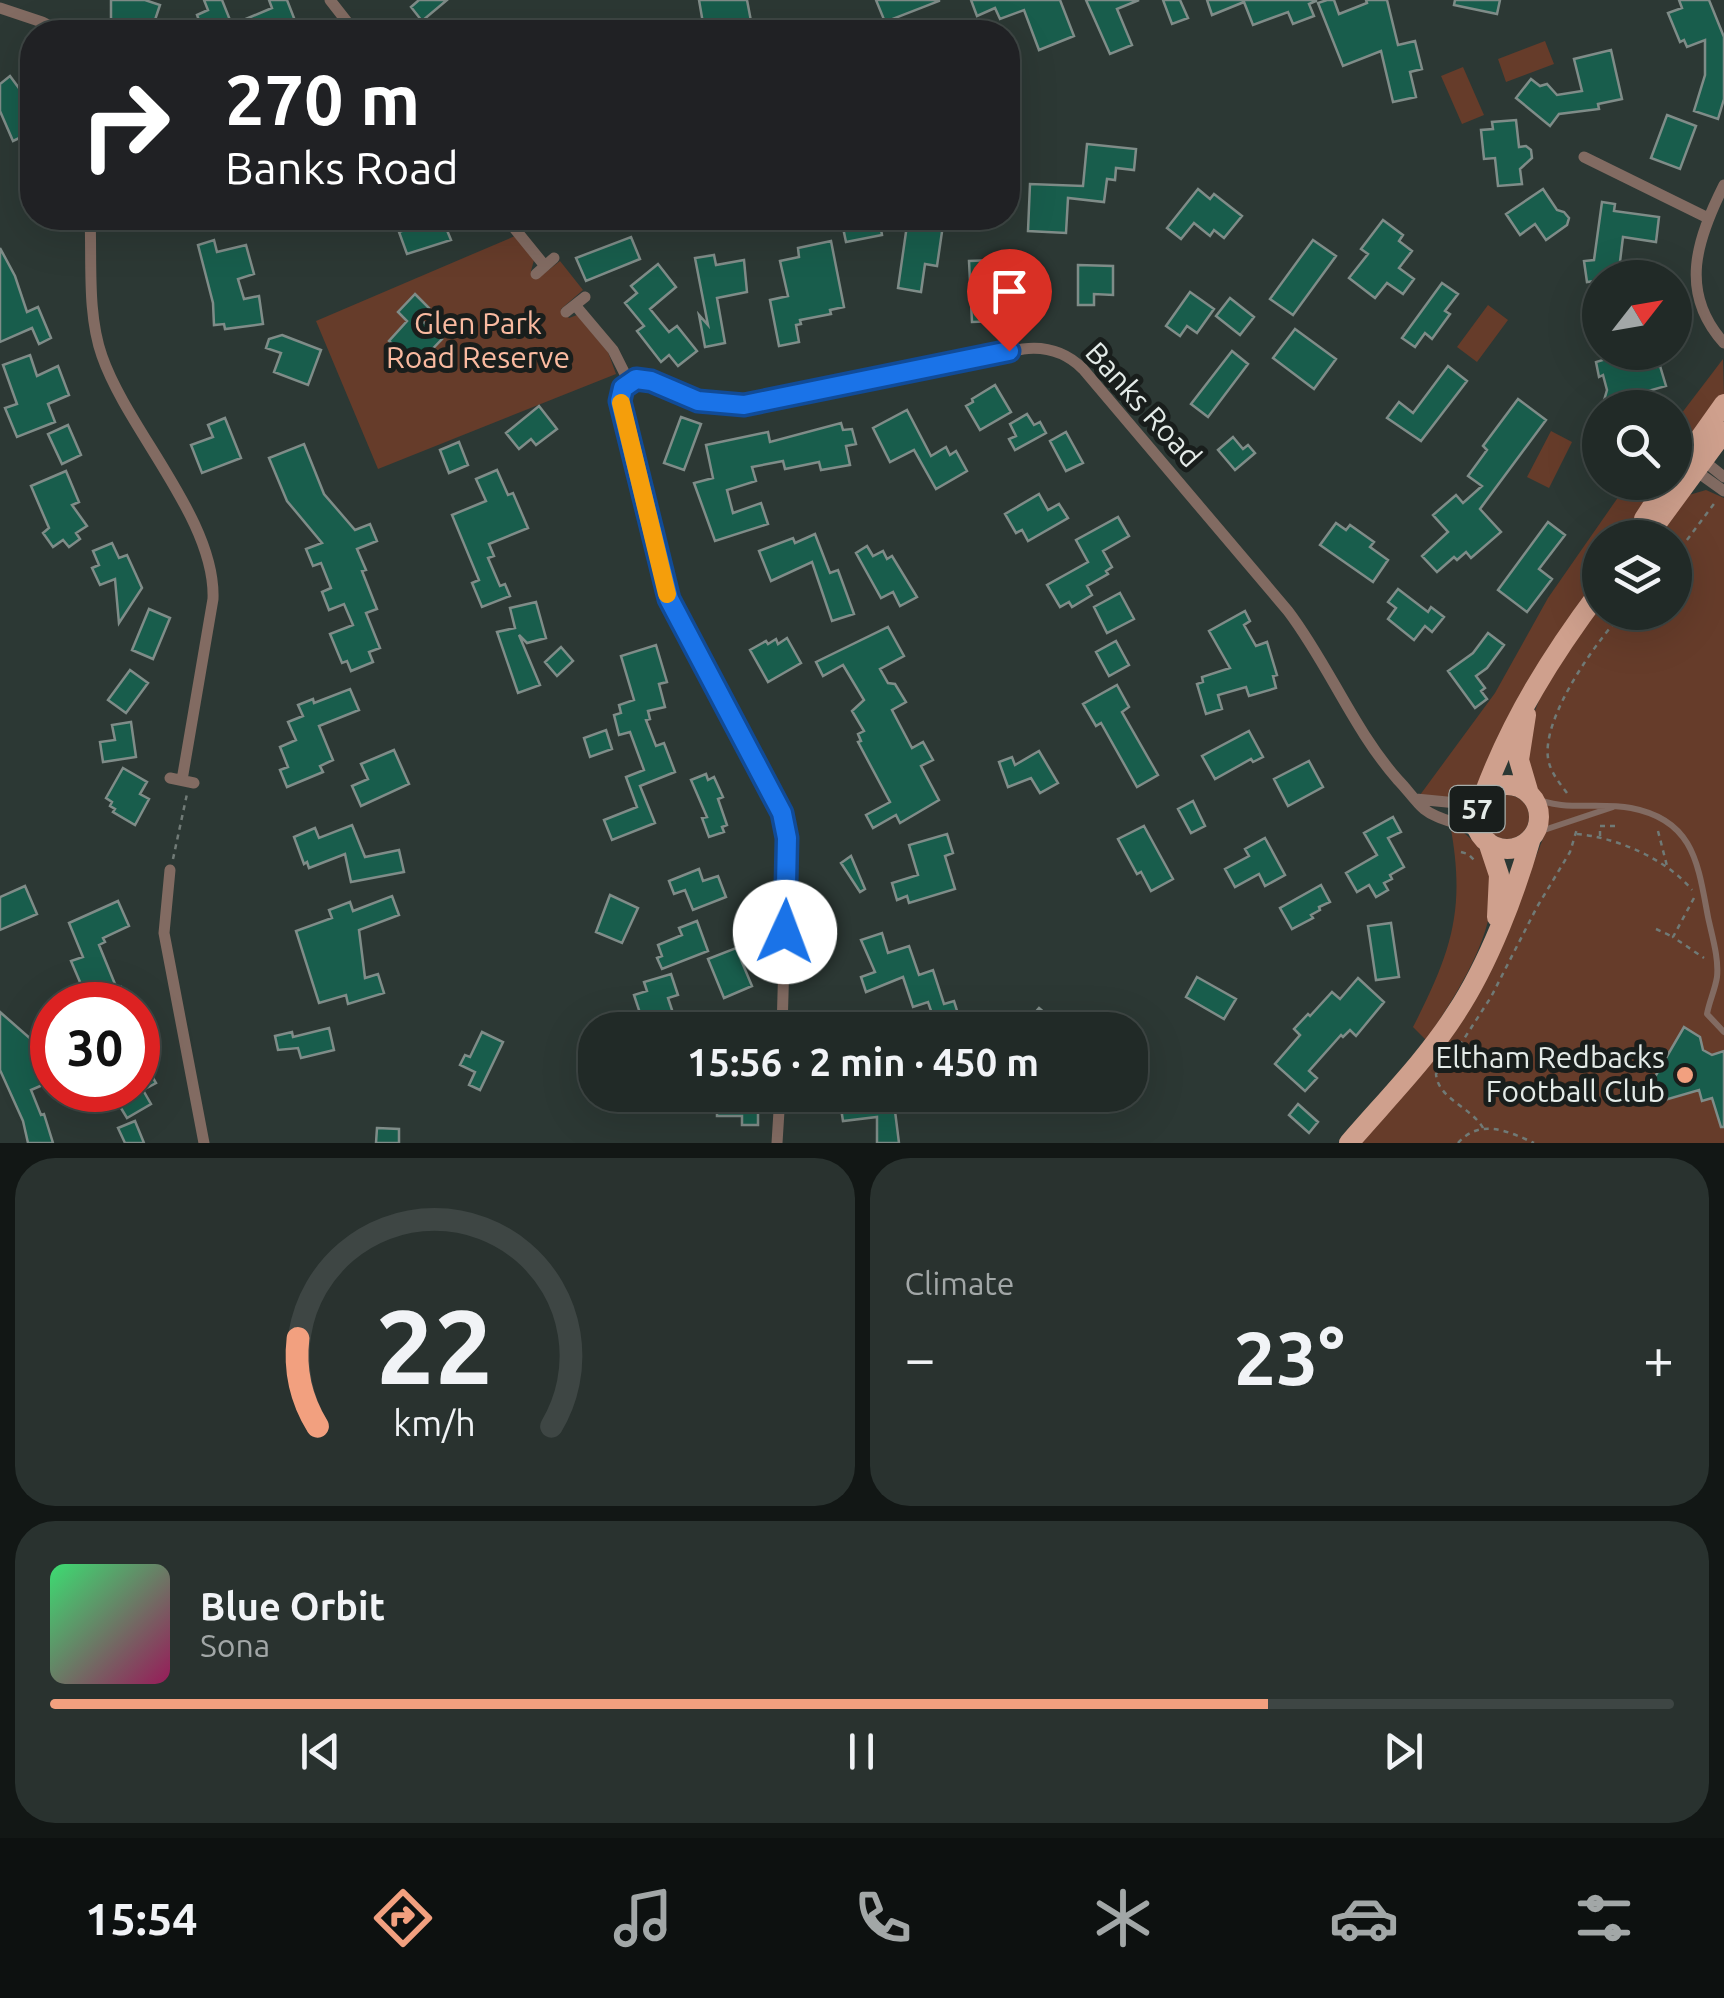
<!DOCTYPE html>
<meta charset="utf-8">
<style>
:root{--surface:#212a27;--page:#29322f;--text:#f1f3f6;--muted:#a2a7a7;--line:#3e4644;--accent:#f2a07f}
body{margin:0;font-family:Ubuntu,sans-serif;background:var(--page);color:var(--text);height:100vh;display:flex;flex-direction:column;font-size:38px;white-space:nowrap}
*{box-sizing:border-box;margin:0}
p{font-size:32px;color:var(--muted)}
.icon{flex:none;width:55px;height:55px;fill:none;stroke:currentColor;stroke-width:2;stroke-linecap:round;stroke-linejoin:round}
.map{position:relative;height:1143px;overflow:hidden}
.details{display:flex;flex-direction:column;gap:15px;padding:15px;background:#121715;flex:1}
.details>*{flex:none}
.guide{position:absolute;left:20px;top:20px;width:1000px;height:210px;border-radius:40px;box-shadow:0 10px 40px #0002,0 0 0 2px var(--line);background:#202124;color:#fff;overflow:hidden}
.needle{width:65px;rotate:59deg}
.tools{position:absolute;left:1582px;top:260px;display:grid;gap:20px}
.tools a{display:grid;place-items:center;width:110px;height:110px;border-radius:50%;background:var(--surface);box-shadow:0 10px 40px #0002,0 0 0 2px var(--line);font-size:50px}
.speed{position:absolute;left:30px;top:982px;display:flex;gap:20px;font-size:50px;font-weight:700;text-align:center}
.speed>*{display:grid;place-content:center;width:130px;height:130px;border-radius:50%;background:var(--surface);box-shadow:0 10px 40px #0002,0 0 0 2px var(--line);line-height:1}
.speed .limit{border:15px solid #d22;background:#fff;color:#111}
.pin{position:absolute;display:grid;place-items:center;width:85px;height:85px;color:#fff;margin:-102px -42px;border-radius:50% 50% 50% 0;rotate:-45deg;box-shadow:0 0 10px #0007}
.pin .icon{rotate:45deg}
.me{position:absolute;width:110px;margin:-55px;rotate:2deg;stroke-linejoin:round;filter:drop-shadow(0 0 8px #0008)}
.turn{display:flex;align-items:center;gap:35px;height:210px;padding:0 40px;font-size:45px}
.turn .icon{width:130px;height:130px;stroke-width:2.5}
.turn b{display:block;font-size:70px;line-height:85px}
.big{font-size:75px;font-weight:600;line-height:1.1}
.details .card{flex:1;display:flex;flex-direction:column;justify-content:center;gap:15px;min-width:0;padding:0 35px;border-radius:40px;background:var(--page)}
.details .dial{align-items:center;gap:0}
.dial svg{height:260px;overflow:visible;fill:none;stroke:var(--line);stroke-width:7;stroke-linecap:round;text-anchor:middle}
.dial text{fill:var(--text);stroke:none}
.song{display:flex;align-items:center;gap:30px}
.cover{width:120px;height:120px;border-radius:15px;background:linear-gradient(135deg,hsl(140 70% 55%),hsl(330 70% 35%))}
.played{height:10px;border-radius:5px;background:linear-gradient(90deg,var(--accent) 75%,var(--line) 75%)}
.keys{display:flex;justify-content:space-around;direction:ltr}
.heat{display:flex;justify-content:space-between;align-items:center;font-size:55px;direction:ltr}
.details .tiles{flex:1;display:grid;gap:15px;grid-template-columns:1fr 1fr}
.card:last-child{grid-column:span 2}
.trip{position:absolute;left:578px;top:1012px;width:570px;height:100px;border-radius:40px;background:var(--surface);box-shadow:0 10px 40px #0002,0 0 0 2px var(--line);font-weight:600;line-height:100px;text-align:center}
.tabs{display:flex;height:160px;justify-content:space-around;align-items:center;background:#0d1110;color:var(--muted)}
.tabs .icon{width:70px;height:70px}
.tabs .active{color:var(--accent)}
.tabs b{font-size:45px;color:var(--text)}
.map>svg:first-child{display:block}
.green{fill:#663c2a}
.building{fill:#185d4c;stroke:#7f8c88;stroke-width:2.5}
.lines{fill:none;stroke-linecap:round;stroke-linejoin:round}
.path{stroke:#707a76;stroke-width:2.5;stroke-dasharray:5 5;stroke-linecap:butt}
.service{stroke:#826b62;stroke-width:6}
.minor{stroke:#826b62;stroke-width:11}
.primary{stroke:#cfa08d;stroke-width:20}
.route-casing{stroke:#114b97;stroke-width:25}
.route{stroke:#1a73e8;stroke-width:18}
.slow{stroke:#f59e0b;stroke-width:18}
.poi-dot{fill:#f2a07f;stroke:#191e1c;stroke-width:4}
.labels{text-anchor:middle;stroke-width:10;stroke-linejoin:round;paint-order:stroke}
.shield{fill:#191e1c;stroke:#a7aeab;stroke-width:2.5}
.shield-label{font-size:28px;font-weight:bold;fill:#e4ebe8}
.park-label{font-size:30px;fill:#fabaa0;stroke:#191e1c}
.street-label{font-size:30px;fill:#e4ebe8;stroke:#191e1c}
.poi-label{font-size:30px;fill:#e4ebe8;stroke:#191e1c;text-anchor:end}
</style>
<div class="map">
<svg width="1724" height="1143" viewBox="0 0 1724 1143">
<rect width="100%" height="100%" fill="#2c3834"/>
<!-- green -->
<path class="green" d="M1545 41 1554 64 1506 82 1498 59Z
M1463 67 1484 115 1462 124 1441 76Z
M515 236 534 260 531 271 537 279 560 261 583 290 561 309 569 318 577 315 608 352 616 374 378 469 316 321Z
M1488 305 1508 320 1477 362 1457 347Z
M1723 359 1724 396 1675 466V422Z
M1551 431 1572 442 1549 488 1527 477Z
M1628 483H1664L1628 537 1600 538V579L1528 683 1475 789 1460 798 1420 795 1495 693 1548 598Z
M1706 490 1724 498V1143H1358L1492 967 1546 831V806L1527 772 1534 713 1544 688 1600 605V612H1675V538L1653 537 1689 495Z
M1485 817a22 22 0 1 1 44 0a22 22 0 1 1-44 0Z
M1450 824C1539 872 1465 982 1426 1040L1413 1027C1452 951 1466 909 1450 824Z"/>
<!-- building -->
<path class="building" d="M111 0H145L160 5 151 32H111Z
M204 0H222L230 20 203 31 197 15 208 10Z
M269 0H287L294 18 259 32H246L241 21 272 8Z
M419 0H447L422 21 411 7Z
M699 0H747L751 21 704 29Z
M876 0H939V1L885 22Z
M971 0H1060L1074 36 1039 50 1024 10 1000 19 995 8 977 16Z
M1086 0H1139L1117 9 1132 45 1110 54Z
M1163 0H1180L1188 18 1172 24Z
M1207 0H1316V1L1309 4 1314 16 1293 24 1288 12 1253 25 1244 2 1212 15Z
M1327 0H1334L1339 14 1367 3 1366 0H1387L1398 45 1415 41 1422 69 1410 72 1416 97 1393 102 1381 51 1343 66 1318 3Z
M1455 0H1500L1497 14 1454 5Z
M1679 0H1709L1724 37V99L1718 119 1694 111 1705 75V40L1687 47 1684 40 1680 42 1668 13 1682 8Z
M1611 50 1622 99 1598 104 1599 109 1559 114 1550 126 1516 98 1531 79 1540 86 1547 84 1557 95 1582 91 1574 59Z
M10 76 27 99 32 94V132L13 141 0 111V84Z
M1667 115 1696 126 1680 169 1651 158Z
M1516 120 1519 147 1526 146 1531 150 1532 158 1520 169 1522 184 1498 186 1495 158 1484 159 1481 130 1493 129 1492 122Z
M1087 144 1136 149 1134 170 1116 168 1115 180 1107 179 1104 202 1068 198 1066 233 1028 231 1030 184 1083 186Z
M1198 189 1210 199 1214 194 1242 216 1224 238 1214 230 1210 236 1194 223 1181 239 1167 228Z
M1543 189 1557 210 1564 212 1569 218 1567 225 1546 240 1535 224 1520 235 1506 214Z
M1602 202 1615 204 1614 211 1659 217 1656 242 1623 237 1618 278 1587 282 1584 261 1594 260Z
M438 218H442L451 240 407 254 399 232Z
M841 218H879L882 235 846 242Z
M908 218H944L937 266 925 264 921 292 898 288Z
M1383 220 1403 235 1399 241 1412 251 1399 268 1414 279 1403 294 1387 283 1375 298 1349 278 1368 254 1361 249Z
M631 237 640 259 586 281 576 258Z
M214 240 217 252 246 245 254 274 238 279 244 299 259 296 263 324 225 329 224 324 214 325 213 303 198 245Z
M1313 240 1336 256 1293 315 1270 299Z
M831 241 844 307 830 310 831 314 800 320 801 324 796 325 799 342 779 346 770 300 788 296 780 261 799 257 798 248Z
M0 248 15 276 27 312 38 307 51 338 39 344 32 328 0 342Z
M714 255 716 265 744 260 747 292 717 298 725 343 705 347 699 315 708 325 695 258Z
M996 260 999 321 972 322 969 261Z
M658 264 676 287 650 309 669 332 677 326 697 351 678 366 669 355 661 362 637 331 644 326 625 303 637 293 631 286Z
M1078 265 1113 266V295L1094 294V305H1078Z
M1442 283 1458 294 1445 311 1450 314 1432 339 1425 333 1415 347 1402 338Z
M1190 292 1214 309 1197 333 1187 326 1180 336 1166 326Z
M415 294 429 308 419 318 442 339 416 366 389 341 407 321 398 312Z
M1230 298 1254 317 1240 335 1216 316Z
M1295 329 1336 359 1314 389 1273 358Z
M282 335 321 350 308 385 274 372 281 353 266 348 269 339Z
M1232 351 1248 364 1208 417 1191 404Z
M1629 352H1647L1652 368 1660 366 1666 386 1603 404 1607 390 1603 375 1599 377 1596 362Z
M30 355 37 376 58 366 69 395 48 404 55 422 17 437 5 408 17 404 3 365Z
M1448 366 1467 381 1421 441 1387 418 1399 402 1413 413Z
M995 385 1011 412 980 430 966 406 973 402 972 399Z
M1518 399 1546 420 1480 509 1501 532 1471 558 1466 552 1457 560 1454 557 1437 572 1422 556 1448 532 1433 515 1456 495 1463 503 1482 486 1468 476 1487 450 1483 446Z
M539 406 557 429 536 445 531 439 519 449 506 433Z
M907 410 931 456 946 447 950 455 956 451 967 471 936 489 914 450 890 462 873 428Z
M1027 414 1034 425 1040 422 1046 433 1015 450 1009 439 1016 436 1010 424Z
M681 417 701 424 684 470 664 463Z
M225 418 241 458 202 473 191 445 213 437 208 425Z
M841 423 843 430 852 429 856 444 846 446 850 465 821 470 819 462 785 469 783 461 752 467 756 481 727 490 733 513 761 503 768 524 715 541 694 483 713 478 706 445 768 432 770 442Z
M68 425 81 455 62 464 48 434Z
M1066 432 1083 463 1066 471 1050 441Z
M1233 437 1243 449 1248 445 1255 453 1235 470 1218 450Z
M459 442 468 465 449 473 440 450Z
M304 444 324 494 355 530 370 524 377 541 357 549 366 570 362 571 377 609 366 613 380 648 369 652 373 662 351 671 347 661 342 663 330 634 353 625 344 604 329 610 322 592 331 588 321 563 313 566 306 549 322 543 287 501 269 458Z
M497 470 508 495 513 493 528 528 489 544 494 556 488 558 500 586 505 584 510 596 482 607 472 583 479 580 452 515 486 501 476 479Z
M66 471 79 502 72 505 87 526 76 533 80 539 69 547 63 540 53 547 43 533 49 528 31 486Z
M1039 494 1048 510 1059 504 1068 518 1028 541 1022 530 1016 533 1005 514Z
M1118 517 1129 536 1103 551 1112 567 1106 571 1108 574 1087 586 1092 595 1072 607 1069 602 1060 607 1047 585 1088 562 1076 540Z
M1548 522 1565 535 1539 569 1552 579 1527 612 1498 590Z
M1336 523 1346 530 1350 525 1374 542 1370 547 1388 560 1373 582 1320 545Z
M815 534 830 573 838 570 854 614 832 621 812 562 771 581 759 551 793 538 795 543Z
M112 543 119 558 127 555 142 588 119 623 115 579 100 585 92 568 99 565 93 551Z
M867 546 873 556 883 551 887 559 892 556 917 597 900 606 893 592 881 598 856 553Z
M1398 589 1428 612 1431 607 1444 617 1432 632 1425 626 1414 640 1388 619 1396 608 1388 602Z
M1120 593 1134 619 1107 633 1094 607Z
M536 602 546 638 527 643 519 635 540 685 518 693 497 632 515 628 510 608Z
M149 609 170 618 153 659 132 650Z
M1245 611 1250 621 1244 625 1256 646 1267 642 1277 675 1273 676 1276 688 1249 696 1246 687 1218 695 1222 709 1206 714 1197 684 1203 682 1202 677 1230 668 1209 631Z
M888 627 904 656 880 669 888 683 895 684 906 702 892 710 912 748 923 742 933 760 921 766 939 800 900 823 896 815 873 828 866 815 890 802 858 742 861 741 858 734 864 731 852 711 864 700 843 665 823 676 816 662Z
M1488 633 1504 645 1487 668 1476 676 1485 688 1481 691 1487 699 1475 708 1448 671 1473 653Z
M787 638 801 663 768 682 750 650 766 641 768 644 776 639 778 644Z
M1116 641 1129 665 1109 676 1096 652Z
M656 645 667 682 659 684 665 707 648 711 650 719 646 720 656 746 664 743 675 772 640 786 655 823 612 840 604 820 637 807 626 777 644 770 630 732 619 735 614 715 621 713 619 705 634 700 621 656Z
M561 647 573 661 557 676 545 662Z
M130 670 148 683 126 713 108 700Z
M1117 685 1129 707 1122 712 1158 775 1137 787 1101 723 1096 726 1083 704Z
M350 689 359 710 319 726 333 760 320 766 323 772 287 787 280 770 288 767 280 747 296 740 288 722 303 716 298 705 313 699 314 703Z
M131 722 136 757 103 762 100 742 115 740 112 725Z
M606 730 612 749 590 757 584 738Z
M1249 731 1263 757 1253 762 1251 759 1215 779 1202 756Z
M394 750 409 784 361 806 352 786 368 779 361 764Z
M1039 751 1058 783 1040 793 1031 778 1008 787 999 762 1012 757 1015 765Z
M1309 761 1323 787 1288 806 1274 779Z
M123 768 147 782 140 794 149 799 135 825 113 812 115 809 110 806 112 802 106 798Z
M706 774 708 780 714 777 723 797 718 799 727 825 722 827 724 832 709 837 702 818 707 817 691 780Z
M1193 801 1205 826 1191 833 1178 809Z
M1393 817 1401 832 1388 838 1404 867 1390 875 1392 879 1384 883 1388 890 1376 897 1369 885 1357 892 1346 873 1377 855 1364 833Z
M352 825 365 857 399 850 404 872 351 882 345 854 309 868 307 862 304 864 294 837 315 828 319 838Z
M1144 826 1173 879 1151 891 1141 872 1137 874 1118 839Z
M947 834 953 853 945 856 955 889 909 903 907 896 897 900 892 883 918 875 909 845Z
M1265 838 1285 875 1265 886 1259 874 1235 887 1225 869 1249 856 1245 849Z
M851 856 865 889 860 892 841 863Z
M699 869 703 881 718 876 726 897 693 910 685 890 674 894 669 881Z
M1321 885 1330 902 1319 907 1320 910 1311 915 1313 918 1292 929 1280 908Z
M25 886 37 914 0 930V897Z
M610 895 638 908 622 943 596 932Z
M392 896 399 915 359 930 365 978 378 974 384 993 348 1004 346 995 319 1003 296 931 332 918 329 910 350 902 353 911Z
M118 901 129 926 103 938 105 942 99 945 117 989 121 987 127 1005H111L106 987 86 996 71 961 83 957 69 923Z
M697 921 708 951 662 969 657 958 662 956 658 945 682 935 679 928Z
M1391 923 1399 977 1376 980 1368 926Z
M882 933 888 953 909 946 919 975 933 970 944 1004 954 1001 959 1017 936 1025 928 1002 913 1007 903 977 866 992 861 977 875 972 861 940Z
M736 948 752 986 724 998 708 959Z
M671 974 678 995 668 998 674 1016 644 1025 634 995 647 991 644 982Z
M1197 977 1236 999 1224 1019 1186 997Z
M1358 978 1384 1002 1356 1036 1350 1030 1343 1037 1341 1035 1309 1071 1317 1078 1305 1091 1275 1064 1300 1035 1294 1029 1308 1014 1310 1016 1332 992 1340 999Z
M1039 1008 1055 1022 1048 1030H1020Z
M0 1012 41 1048 34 1057 45 1084 31 1090 41 1115 44 1114 53 1143H28L23 1121 0 1070Z
M1684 1027 1700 1037 1703 1050 1712 1055 1724 1051V1127H1721L1712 1098 1702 1101 1699 1090 1651 1104 1642 1099Z
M329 1028 334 1050 301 1058 298 1048 278 1050 275 1036 292 1032 293 1037Z
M482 1032 503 1042 480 1090 469 1085 475 1072 460 1065 465 1055 470 1057Z
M138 1052 156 1083 143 1090 151 1104 127 1118 110 1090H138Z
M717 1095H750V1109H758V1125H742V1116H717Z
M893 1095 899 1143H877V1117L843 1121 840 1102Z
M1298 1104 1318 1122 1309 1133 1289 1115Z
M135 1121 144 1143H125L118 1128Z
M377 1128 399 1129V1143H376Z"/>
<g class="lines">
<!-- path -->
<path class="path" d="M1675 556 1716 501
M1567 793C1559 782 1550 772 1548 758 1542 717 1597 640 1624 612
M1658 831 1667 866
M1577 834C1615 837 1667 859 1692 890
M1600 836V826H1618
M1461 852 1468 854 1476 862
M173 859 187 794
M1694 898 1673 937 1704 958
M1656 929 1671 936
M1483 1128C1471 1107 1438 1099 1436 1074L1462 1042 1491 997 1537 907 1570 852 1577 829
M1458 1143C1480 1118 1508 1131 1534 1143"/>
<!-- service -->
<path class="service" d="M1532 797C1563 812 1598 802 1631 808 1694 820 1698 864 1708 917 1712 936 1719 958 1717 977 1715 990 1709 1002 1707 1014L1724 1032
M1535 833 1613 807"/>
<!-- minor -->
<path class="minor" d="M330 0 355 32
M0 8 42 22 62 32
M1584 157 1708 218
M1724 185C1697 239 1678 292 1724 343
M90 218C92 261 87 314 102 356 128 431 216 520 213 599L182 780
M506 218 545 266
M536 274 554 258
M575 305 613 350 629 382
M566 312 585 297
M629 382 645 379 698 401 744 405 1023 349C1047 346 1066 352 1083 369L1288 611C1329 665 1353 729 1398 780 1407 789 1415 801 1424 809 1440 822 1464 822 1481 835
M629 382 621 392V401L669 599 776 801 785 825 787 853 782 1030
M1704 461 1724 477
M1696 471 1724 491
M170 778 194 783
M1416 799 1457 803 1483 796
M170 870 164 933 204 1143
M777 1143 780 1095"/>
<!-- primary -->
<path class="primary" d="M1675 473 1724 404
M1644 519 1668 482
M1646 538 1724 432
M1526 715 1519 760 1529 794
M1475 817a32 32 0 1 1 64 0a32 32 0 1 1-64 0Z
M1484 794C1512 719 1552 655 1600 591
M1488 842 1499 875 1497 917
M1349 1143C1385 1101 1426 1060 1456 1013 1489 963 1515 894 1531 838"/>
</g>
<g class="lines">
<!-- route casing -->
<g class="route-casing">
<path id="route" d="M785 932 787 838 782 813 669 599 620 401 623 388 636 379 651 381 698 401 744 405 1009 351"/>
</g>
<!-- route -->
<use href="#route" class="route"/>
<!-- slow -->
<path class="slow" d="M621 403 667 594"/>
</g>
<!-- markers -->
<circle class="poi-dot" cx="1685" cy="1075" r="10"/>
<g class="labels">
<!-- shield labels -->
<rect class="shield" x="1449.5" y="786" width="55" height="46" rx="8"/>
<g class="shield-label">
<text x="1477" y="819">57</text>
</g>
<!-- park labels -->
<g class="park-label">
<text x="478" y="334">Glen Park<tspan x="478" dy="34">Road Reserve</tspan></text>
</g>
<!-- street labels -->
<g class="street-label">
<text transform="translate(1143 405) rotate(48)" y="10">Banks Road</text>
</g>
<!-- poi labels -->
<g class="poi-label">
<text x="1665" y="1068">Eltham Redbacks<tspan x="1665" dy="34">Football Club</tspan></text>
</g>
</g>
</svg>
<div class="tools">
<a><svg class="needle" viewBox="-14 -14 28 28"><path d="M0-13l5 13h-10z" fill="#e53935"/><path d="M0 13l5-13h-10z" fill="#a2a7a7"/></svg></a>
<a><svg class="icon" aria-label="search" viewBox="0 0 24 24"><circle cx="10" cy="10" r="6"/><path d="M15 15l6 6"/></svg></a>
<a><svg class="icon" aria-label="layers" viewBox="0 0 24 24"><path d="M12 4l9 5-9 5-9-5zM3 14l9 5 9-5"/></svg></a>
</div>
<div class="speed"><div class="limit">30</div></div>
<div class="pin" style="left:1009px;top:351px;background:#d93025"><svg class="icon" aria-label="arrive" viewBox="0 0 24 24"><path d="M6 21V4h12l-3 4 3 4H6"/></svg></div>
<svg class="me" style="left:785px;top:932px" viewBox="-20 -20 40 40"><circle r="19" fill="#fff"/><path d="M0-13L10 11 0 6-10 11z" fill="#1a73e8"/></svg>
<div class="trip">15:56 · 2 min · 450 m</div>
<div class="guide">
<div class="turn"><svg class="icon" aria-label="right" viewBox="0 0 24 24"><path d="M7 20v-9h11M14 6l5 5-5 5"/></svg><div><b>270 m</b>Banks Road</div></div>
</div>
</div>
<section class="details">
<div class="tiles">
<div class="card dial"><svg viewBox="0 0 100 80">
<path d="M14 69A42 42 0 1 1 86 69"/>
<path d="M14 69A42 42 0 0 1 8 42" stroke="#f2a07f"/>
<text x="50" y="56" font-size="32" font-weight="700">22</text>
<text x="50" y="72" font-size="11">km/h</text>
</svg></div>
<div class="card"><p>Climate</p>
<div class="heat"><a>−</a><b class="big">23°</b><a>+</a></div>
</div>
<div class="card">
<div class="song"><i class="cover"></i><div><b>Blue Orbit</b><p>Sona</p></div></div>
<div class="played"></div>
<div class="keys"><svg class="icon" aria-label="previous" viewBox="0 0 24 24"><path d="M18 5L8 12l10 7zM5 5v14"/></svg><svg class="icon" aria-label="pause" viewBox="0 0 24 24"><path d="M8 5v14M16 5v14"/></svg><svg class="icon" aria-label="next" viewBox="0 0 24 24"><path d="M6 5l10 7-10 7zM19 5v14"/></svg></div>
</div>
</div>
</section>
<nav class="tabs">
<b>15:54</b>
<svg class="icon active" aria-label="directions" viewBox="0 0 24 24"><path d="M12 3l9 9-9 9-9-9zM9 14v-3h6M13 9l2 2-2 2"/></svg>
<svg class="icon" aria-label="music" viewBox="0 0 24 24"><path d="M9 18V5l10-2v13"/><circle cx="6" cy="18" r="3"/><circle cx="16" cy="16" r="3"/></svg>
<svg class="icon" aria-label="phone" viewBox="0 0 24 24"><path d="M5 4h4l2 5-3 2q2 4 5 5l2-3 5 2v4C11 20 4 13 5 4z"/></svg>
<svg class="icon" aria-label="climate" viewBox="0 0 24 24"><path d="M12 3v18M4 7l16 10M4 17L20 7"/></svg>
<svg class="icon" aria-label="car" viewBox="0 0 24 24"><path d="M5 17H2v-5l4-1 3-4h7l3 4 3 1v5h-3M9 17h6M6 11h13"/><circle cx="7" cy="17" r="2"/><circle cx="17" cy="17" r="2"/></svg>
<svg class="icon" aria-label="filters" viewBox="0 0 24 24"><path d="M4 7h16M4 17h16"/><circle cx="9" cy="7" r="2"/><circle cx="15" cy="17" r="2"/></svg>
</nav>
